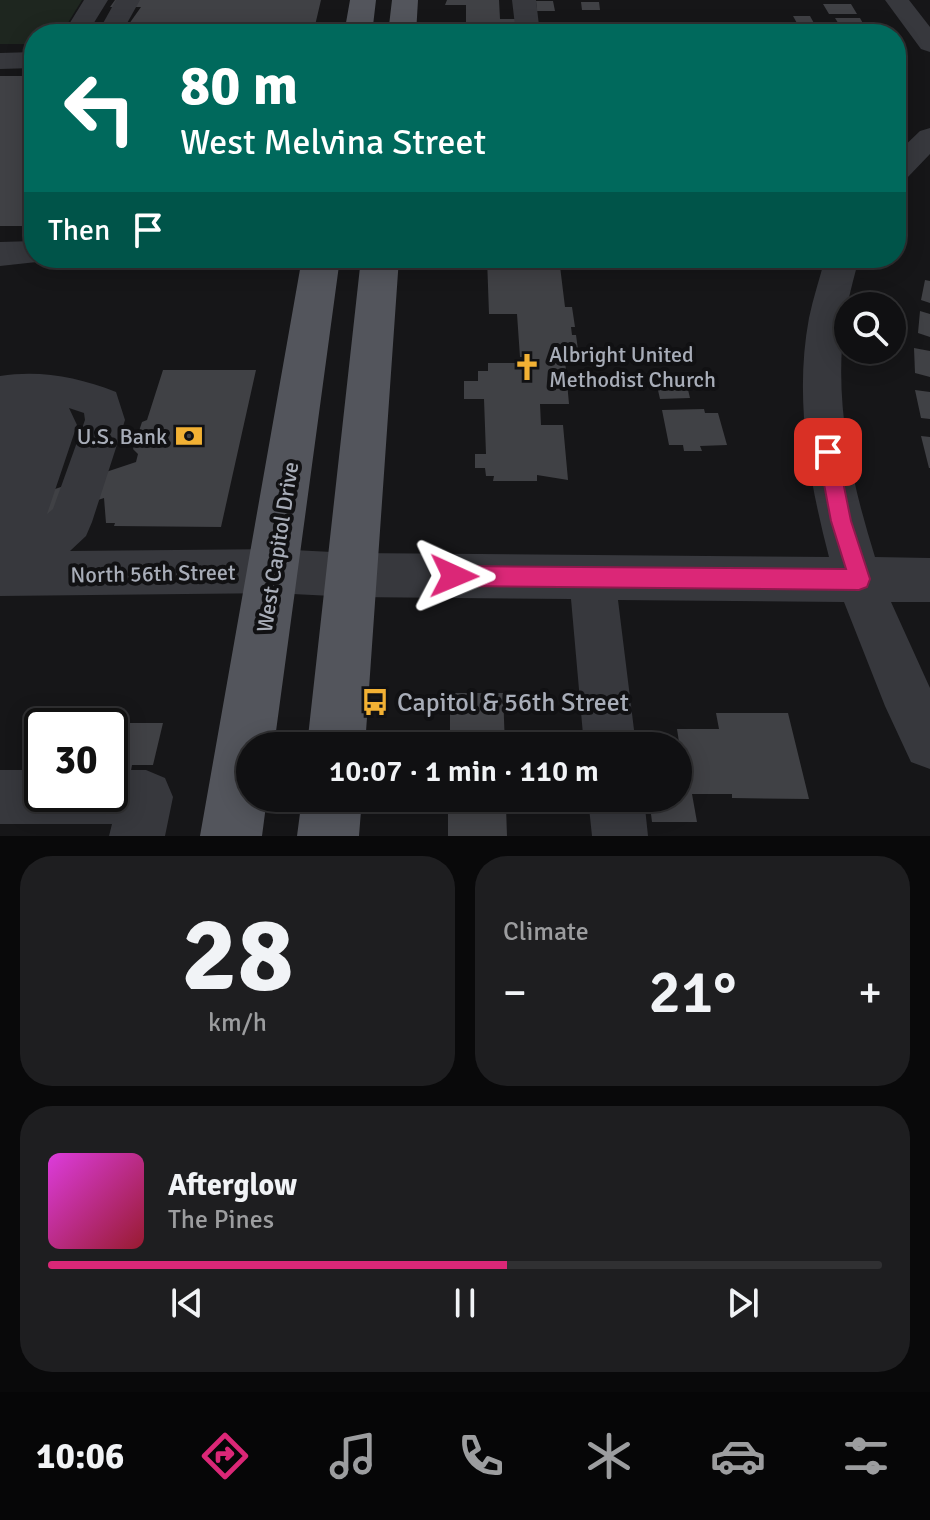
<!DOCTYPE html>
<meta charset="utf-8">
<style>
:root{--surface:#101012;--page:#1e1e20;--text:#f1f3f6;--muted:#9c9d9f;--line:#303032;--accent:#db2777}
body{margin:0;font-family:Signika,sans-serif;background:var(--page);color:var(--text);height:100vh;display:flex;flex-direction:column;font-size:30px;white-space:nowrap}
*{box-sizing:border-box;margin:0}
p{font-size:26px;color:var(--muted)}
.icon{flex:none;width:44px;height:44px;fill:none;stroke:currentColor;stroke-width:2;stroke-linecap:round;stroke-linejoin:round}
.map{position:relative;height:836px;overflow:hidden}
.details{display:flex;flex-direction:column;gap:20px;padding:20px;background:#09090a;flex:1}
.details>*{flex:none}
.banner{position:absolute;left:24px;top:24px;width:882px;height:244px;border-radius:32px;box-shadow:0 4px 20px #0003,0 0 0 2px var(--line);background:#00695c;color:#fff;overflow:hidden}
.buttons{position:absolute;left:834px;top:292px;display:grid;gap:16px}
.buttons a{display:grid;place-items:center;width:72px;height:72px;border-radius:50%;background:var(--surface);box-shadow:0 4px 20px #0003,0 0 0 2px var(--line);font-size:40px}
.speed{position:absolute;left:24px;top:708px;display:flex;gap:16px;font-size:40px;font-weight:700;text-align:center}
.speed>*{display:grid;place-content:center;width:104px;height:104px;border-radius:50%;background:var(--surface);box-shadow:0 4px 20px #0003,0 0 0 2px var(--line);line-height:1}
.speed .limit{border:4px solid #111;border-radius:12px;background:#fff;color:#111}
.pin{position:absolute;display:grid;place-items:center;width:68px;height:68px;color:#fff;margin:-34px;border-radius:16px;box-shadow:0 4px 12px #0006}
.me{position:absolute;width:88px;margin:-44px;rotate:91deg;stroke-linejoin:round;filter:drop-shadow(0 0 6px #0008)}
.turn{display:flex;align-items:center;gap:28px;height:168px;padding:0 24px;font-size:36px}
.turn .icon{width:104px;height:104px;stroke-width:2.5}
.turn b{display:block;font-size:56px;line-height:68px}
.then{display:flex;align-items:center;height:76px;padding:0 24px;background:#0003;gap:16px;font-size:30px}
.big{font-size:60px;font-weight:600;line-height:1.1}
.details .card{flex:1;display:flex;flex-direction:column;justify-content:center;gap:12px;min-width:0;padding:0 28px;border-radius:32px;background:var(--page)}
.details .dial{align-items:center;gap:0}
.dial b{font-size:104px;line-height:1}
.song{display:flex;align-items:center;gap:24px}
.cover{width:96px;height:96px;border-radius:12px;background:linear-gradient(135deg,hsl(300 70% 55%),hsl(350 70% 35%))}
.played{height:8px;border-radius:4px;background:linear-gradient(90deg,var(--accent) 55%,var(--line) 55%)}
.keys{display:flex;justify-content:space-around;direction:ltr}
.heat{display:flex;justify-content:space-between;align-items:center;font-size:44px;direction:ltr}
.details .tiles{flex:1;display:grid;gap:20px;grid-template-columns:1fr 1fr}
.card:last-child{grid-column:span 2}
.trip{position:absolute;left:236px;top:732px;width:456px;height:80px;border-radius:40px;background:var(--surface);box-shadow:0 4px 20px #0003,0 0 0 2px var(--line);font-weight:600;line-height:80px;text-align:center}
.dock{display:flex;height:128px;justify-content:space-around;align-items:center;background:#060607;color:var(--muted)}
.dock .icon{width:56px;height:56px}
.dock .on{color:var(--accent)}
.dock b{font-size:36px;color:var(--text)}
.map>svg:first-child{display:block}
.green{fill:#1e261f}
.building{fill:#404145}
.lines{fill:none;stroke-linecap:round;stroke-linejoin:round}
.minor{fill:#37383d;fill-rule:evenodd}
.major{fill:#53555c;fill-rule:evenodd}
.route{fill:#db2777;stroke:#8e194d;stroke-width:2}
.labels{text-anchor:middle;stroke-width:8;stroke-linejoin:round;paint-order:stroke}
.poi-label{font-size:22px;fill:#a8adb8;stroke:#111113;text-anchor:start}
.street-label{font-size:22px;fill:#a8adb8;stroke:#111113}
.near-poi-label{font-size:26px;fill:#a8adb8;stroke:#111113;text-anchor:start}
</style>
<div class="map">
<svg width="930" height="836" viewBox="0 0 930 836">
<rect width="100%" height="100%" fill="#161618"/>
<!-- green -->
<path class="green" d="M0 0H82L61 34H34V44H0Z"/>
<!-- building -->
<path class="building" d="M115 0H321L313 34H130L135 24H129L141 7H110Z
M447 0H499L500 19H518L519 31 458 33V23H466V5H445Z
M536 1H553L555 11H537Z
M581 2H599L600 10H582Z
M823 4H851L857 14H829Z
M793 16H810L815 25H798Z
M835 18H860L866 29H842Z
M584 23 614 24 615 34H586Z
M627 27 651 29V34H627Z
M0 76H34V226H0Z
M487 258H559L565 307H572L575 327H571L572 335H576L579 357 565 360 569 404H540L541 425H563L568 480 537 475V481H493L494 476H486L485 468H475V454H486L484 399H464V381H478V371H488V363H527L526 357H520L517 314H489Z
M700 258H742L738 270Z
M925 280 930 281V303L921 300Z
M920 311 930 314V337L918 333Z
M914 348 930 351V377L915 373Z
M163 370H256L221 527 114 526 115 523H106L104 498 11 529 22 500 136 462 138 454 133 449 142 422 147 420Z
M655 377H685L690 398 660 399Z
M915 390 930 392V419L921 418Z
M704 409 705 413H718L727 445 700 446 702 451H684L683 445H669L662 410Z
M921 436 930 437V468H929Z
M450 693H503L505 746H450Z
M716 713H788L809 799 732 798V794H692L697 822H652L649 798H678V768H683L677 729H719Z
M90 723H163L153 765H132L129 782 110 781V726H89Z
M448 807H506L507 836H448Z"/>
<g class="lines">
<!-- minor -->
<path class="minor" d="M84 0H108L87 34H63Z
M116 0H140L121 34H97Z
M512 0H536L540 34H516Z
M885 0H909L930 27V52L921 49Z
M34 52V68L0 69V53Z
M930 128V154L907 178 896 180V154L920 131Z
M34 241V258H48L46 261 0 266V242Z
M825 258H859C854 278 848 298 845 319 833 400 851 480 875 557L930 558V602H891L930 688V769L911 762 885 706 844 602 618 600 636 746H584L571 599 352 597 273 593 0 596V376C41 370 77 377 116 392L125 420 92 522 86 536 70 551 273 549 352 553 829 557C809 480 794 398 809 318 813 298 820 278 825 258ZM69 408 84 413 85 420 53 509 47 514 77 425Z
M0 770H42V794H110V770H146L165 778 173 797 165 836H109L112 824H0Z
M588 798H644L648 836H592Z"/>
<!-- major -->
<path class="major" d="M350 0H376L372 34H344Z
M392 0H418L416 34H388Z
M302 258H340L274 746H250V798H267L262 836H200Z
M361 258H399L365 746H307Z
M302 798H362L359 836H297Z"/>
</g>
<!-- route -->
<path class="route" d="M828 444 834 447 837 452 851 521 870 579 867 587 859 590 454 586 447 583 444 576 447 569 454 566 846 569 831 521 818 452 821 447Z"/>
<!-- icons -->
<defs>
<g id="church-bare" transform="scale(2.16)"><path d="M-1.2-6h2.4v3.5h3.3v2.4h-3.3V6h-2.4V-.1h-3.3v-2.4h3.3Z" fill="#f2b134" stroke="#111113" stroke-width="2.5" paint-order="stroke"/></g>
<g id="bank-bare" transform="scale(2.16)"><path d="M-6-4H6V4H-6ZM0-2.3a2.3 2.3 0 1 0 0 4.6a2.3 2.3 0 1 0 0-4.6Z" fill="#f2b134" stroke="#111113" stroke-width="2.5" paint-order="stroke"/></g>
<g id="bus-bare" transform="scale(2.16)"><path d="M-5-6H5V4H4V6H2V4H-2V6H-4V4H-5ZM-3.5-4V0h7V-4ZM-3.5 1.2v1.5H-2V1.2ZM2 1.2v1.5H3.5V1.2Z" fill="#f2b134" stroke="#111113" stroke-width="2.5" paint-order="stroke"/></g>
</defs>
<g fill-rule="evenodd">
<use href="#church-bare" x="527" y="367"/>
<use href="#bank-bare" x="189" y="436"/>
<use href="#bus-bare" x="375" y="702"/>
</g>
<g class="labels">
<!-- poi labels -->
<g class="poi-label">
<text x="549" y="362">Albright United<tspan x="549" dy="25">Methodist Church</tspan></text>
<text x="167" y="444" text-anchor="end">U.S. Bank</text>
</g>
<!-- street labels -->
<g class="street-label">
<text transform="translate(277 547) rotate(-81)" y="8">West Capitol Drive</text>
<text transform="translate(153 573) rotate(-1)" y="8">North 56th Street</text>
</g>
<!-- near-poi labels -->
<g class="near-poi-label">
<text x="397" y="711">Capitol &amp; 56th Street</text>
</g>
</g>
</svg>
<div class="buttons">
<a><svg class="icon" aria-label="search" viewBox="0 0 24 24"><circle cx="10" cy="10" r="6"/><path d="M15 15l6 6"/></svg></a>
</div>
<div class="speed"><div class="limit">30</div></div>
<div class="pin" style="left:828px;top:452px;background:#d93025"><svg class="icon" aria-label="arrive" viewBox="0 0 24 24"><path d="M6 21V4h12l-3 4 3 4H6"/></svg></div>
<svg class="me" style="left:454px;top:576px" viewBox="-20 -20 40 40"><path d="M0-17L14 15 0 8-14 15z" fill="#db2777" stroke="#fff" stroke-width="4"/></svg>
<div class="trip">10:07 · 1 min · 110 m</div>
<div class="banner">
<div class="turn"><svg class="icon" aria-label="left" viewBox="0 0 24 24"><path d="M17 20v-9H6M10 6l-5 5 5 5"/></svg><div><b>80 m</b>West Melvina Street</div></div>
<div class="then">Then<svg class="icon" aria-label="arrive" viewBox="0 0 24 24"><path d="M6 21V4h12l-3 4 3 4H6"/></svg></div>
</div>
</div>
<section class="details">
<div class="tiles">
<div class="card dial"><b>28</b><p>km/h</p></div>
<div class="card"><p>Climate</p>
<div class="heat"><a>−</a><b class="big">21°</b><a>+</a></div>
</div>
<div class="card">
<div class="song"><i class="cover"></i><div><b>Afterglow</b><p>The Pines</p></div></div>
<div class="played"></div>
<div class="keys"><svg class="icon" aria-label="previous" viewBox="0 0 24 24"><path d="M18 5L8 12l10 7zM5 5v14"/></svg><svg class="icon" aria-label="pause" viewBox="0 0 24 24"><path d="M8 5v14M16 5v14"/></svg><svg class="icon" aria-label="next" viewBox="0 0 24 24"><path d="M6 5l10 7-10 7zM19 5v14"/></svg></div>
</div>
</div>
</section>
<nav class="dock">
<b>10:06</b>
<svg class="icon on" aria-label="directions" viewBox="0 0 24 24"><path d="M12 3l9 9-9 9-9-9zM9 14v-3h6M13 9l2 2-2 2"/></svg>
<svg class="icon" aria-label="music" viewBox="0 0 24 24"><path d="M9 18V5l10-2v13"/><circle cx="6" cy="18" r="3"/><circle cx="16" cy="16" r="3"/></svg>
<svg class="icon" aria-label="phone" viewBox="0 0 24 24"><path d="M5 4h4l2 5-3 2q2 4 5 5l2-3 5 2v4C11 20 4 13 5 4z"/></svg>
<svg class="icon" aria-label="climate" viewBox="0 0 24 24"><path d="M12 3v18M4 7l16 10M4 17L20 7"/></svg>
<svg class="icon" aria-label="car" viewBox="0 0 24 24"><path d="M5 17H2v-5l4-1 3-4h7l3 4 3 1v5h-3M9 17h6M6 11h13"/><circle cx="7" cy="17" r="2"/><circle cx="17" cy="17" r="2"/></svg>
<svg class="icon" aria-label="filters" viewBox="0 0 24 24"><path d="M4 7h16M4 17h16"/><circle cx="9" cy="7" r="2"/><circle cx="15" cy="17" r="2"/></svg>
</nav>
